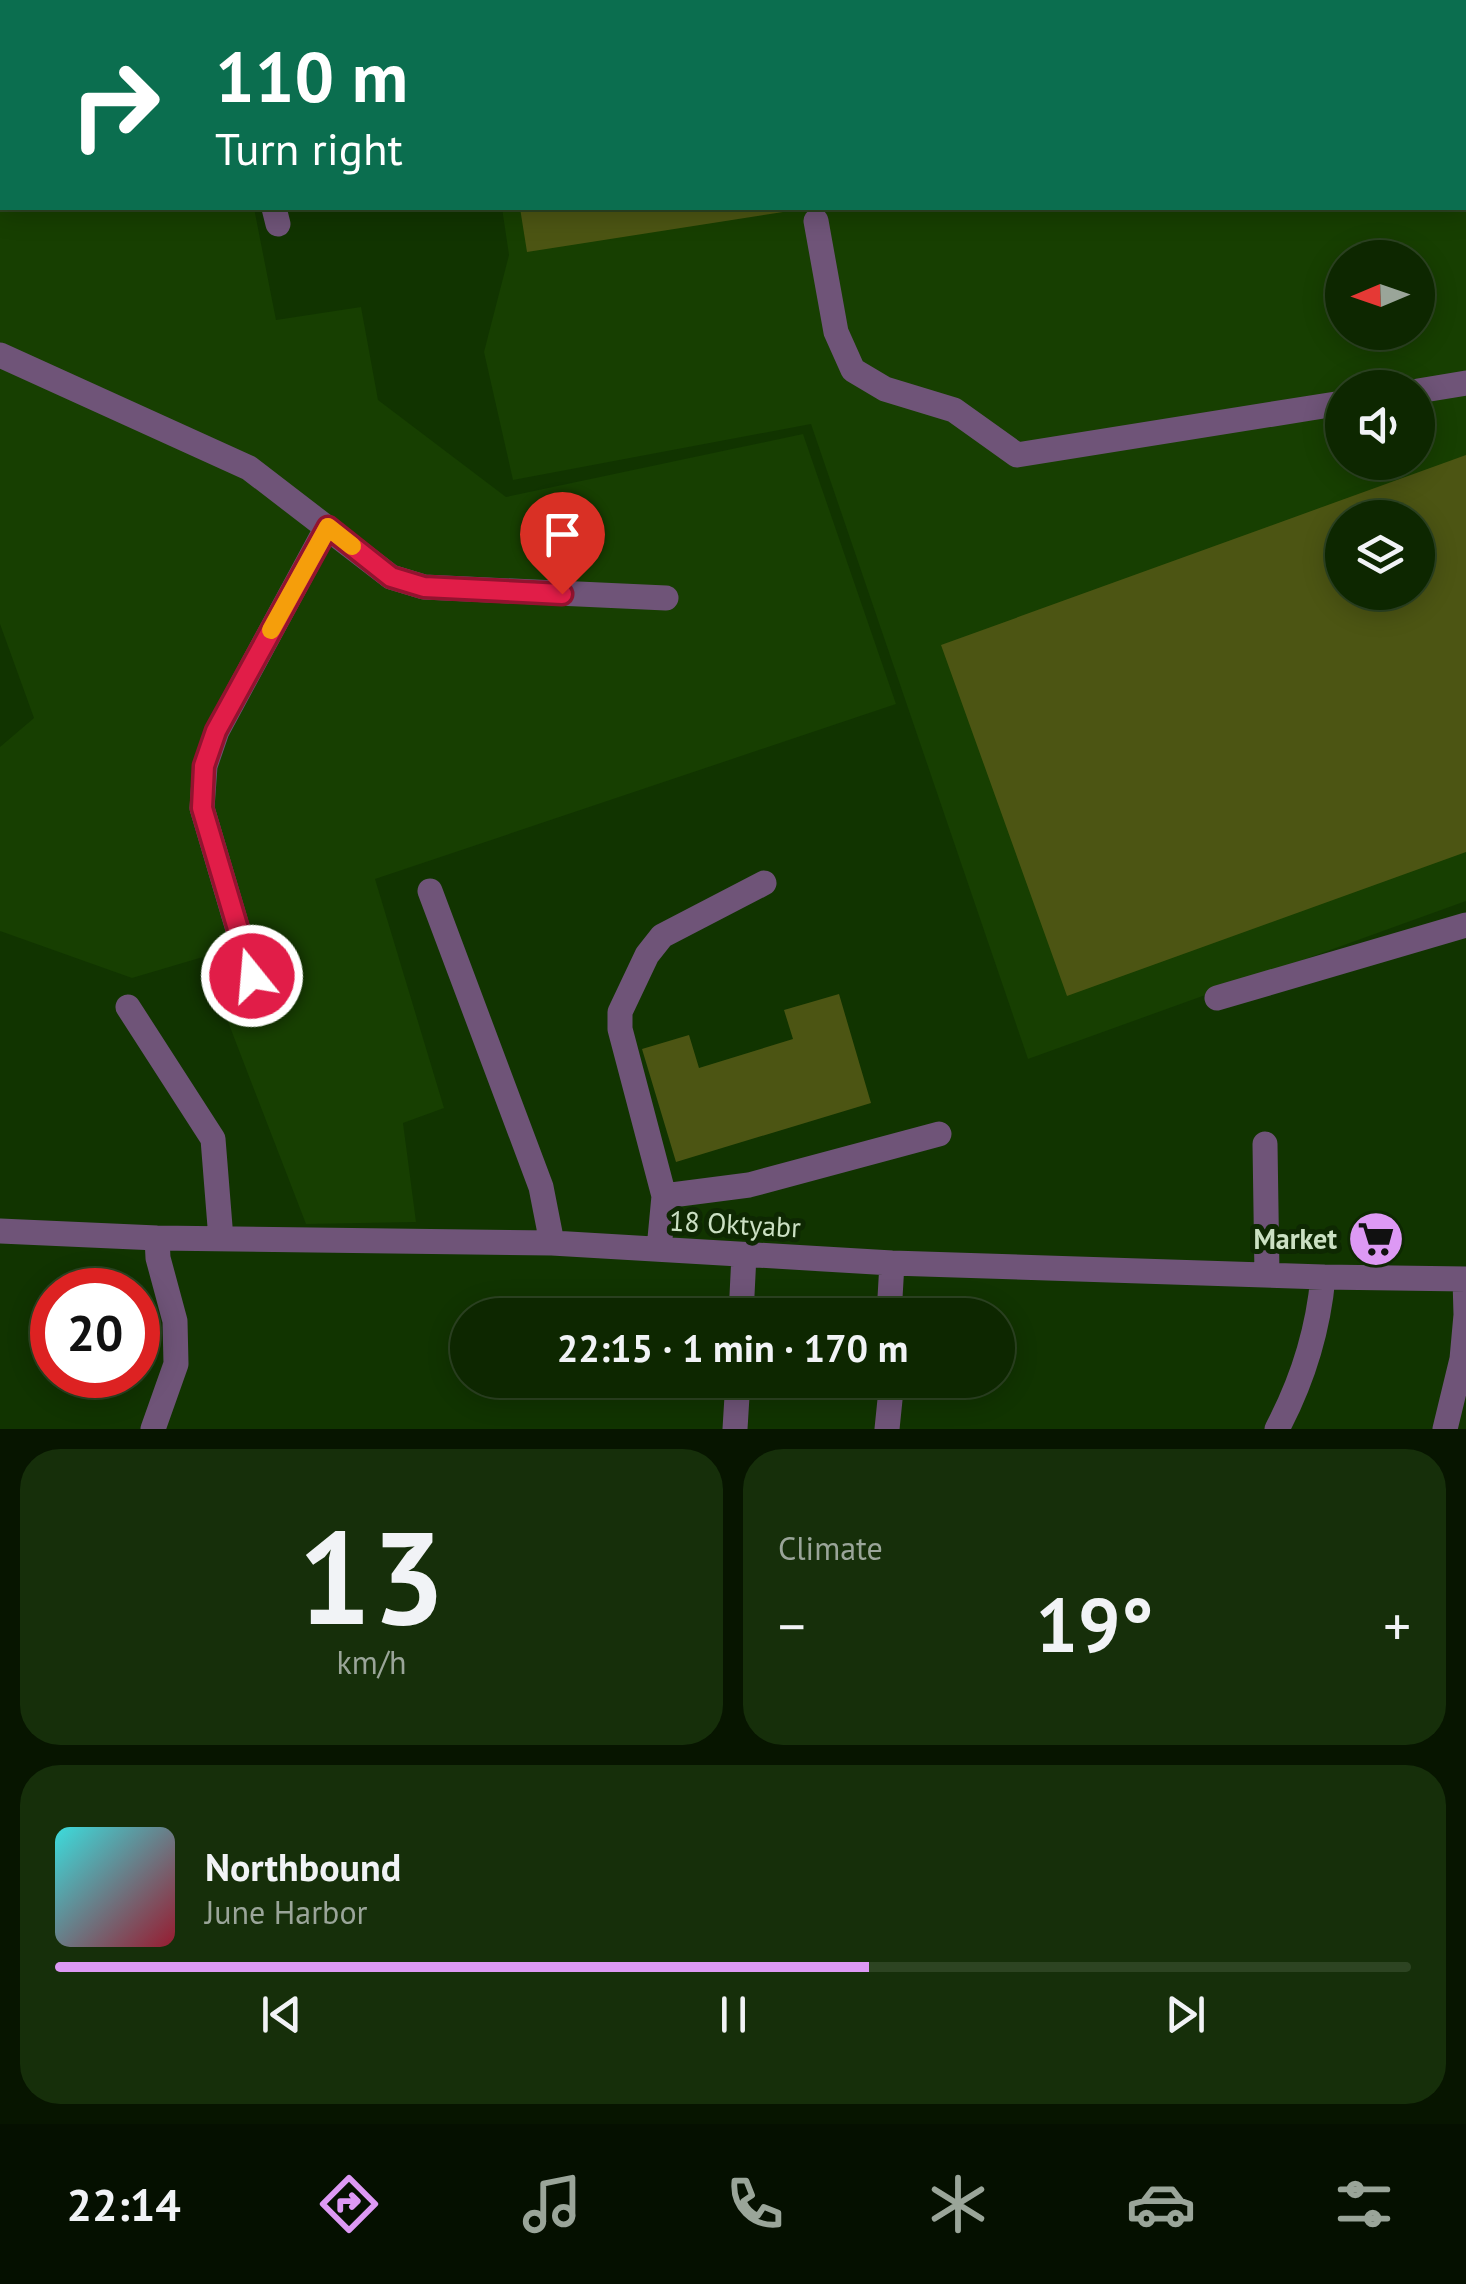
<!DOCTYPE html>
<meta charset="utf-8">
<style>
:root{--surface:#0d2700;--page:#162f0a;--text:#f1f3f6;--muted:#9aa599;--line:#2d4422;--accent:#dd99f4}
body{margin:0;font-family:"PT Sans",sans-serif;background:var(--page);color:var(--text);height:100vh;display:flex;flex-direction:column;font-size:38px;white-space:nowrap}
*{box-sizing:border-box;margin:0}
p{font-size:32px;color:var(--muted)}
.icon{flex:none;width:55px;height:55px;fill:none;stroke:currentColor;stroke-width:2;stroke-linecap:round;stroke-linejoin:round}
.map{position:relative;height:1429px;overflow:hidden}
.drawer{display:flex;flex-direction:column;gap:20px;padding:20px;background:#071500;flex:1}
.drawer>*{flex:none}
.top-card{position:absolute;left:0px;top:0px;width:1468px;height:210px;box-shadow:0 5px 25px #0003,0 0 0 2px var(--line);background:#0b6e4f;color:#fff;overflow:hidden}
.needle{width:65px;rotate:268deg}
.tools{position:absolute;left:1325px;top:240px;display:grid;gap:20px}
.tools a{display:grid;place-items:center;width:110px;height:110px;border-radius:50%;background:var(--surface);box-shadow:0 5px 25px #0003,0 0 0 2px var(--line);font-size:50px}
.speed{position:absolute;left:30px;top:1268px;display:flex;gap:20px;font-size:50px;font-weight:700;text-align:center}
.speed>*{display:grid;place-content:center;width:130px;height:130px;border-radius:50%;background:var(--surface);box-shadow:0 5px 25px #0003,0 0 0 2px var(--line);line-height:1}
.speed .limit{border:15px solid #d22;background:#fff;color:#111}
.pin{position:absolute;display:grid;place-items:center;width:85px;height:85px;color:#fff;margin:-102px -42px;border-radius:50% 50% 50% 0;rotate:-45deg;box-shadow:0 0 10px #0007}
.pin .icon{rotate:45deg}
.me{position:absolute;width:110px;margin:-55px;rotate:343deg;stroke-linejoin:round;filter:drop-shadow(0 0 8px #0008)}
.turn{display:flex;align-items:center;gap:35px;height:210px;padding:0 50px;font-size:45px}
.turn .icon{width:130px;height:130px;stroke-width:2.5}
.turn b{display:block;font-size:70px;line-height:85px}
.big{font-size:75px;font-weight:700;line-height:1.1}
.drawer .tile{flex:1;display:flex;flex-direction:column;justify-content:center;gap:15px;min-width:0;padding:0 35px;border-radius:40px;background:var(--page)}
.drawer .dial{align-items:center;gap:0}
.dial b{font-size:130px;line-height:1}
.song{display:flex;align-items:center;gap:30px}
.cover{width:120px;height:120px;border-radius:15px;background:linear-gradient(135deg,hsl(180 70% 55%),hsl(350 70% 35%))}
.played{height:10px;border-radius:5px;background:linear-gradient(90deg,var(--accent) 60%,var(--line) 60%)}
.keys{display:flex;justify-content:space-around;direction:ltr}
.heat{display:flex;justify-content:space-between;align-items:center;font-size:55px;direction:ltr}
.drawer .tiles{flex:1;display:grid;gap:20px;grid-template-columns:1fr 1fr}
.tile:last-child{grid-column:span 2}
.trip{position:absolute;left:450px;top:1298px;width:565px;height:100px;border-radius:50px;background:var(--surface);box-shadow:0 5px 25px #0003,0 0 0 2px var(--line);font-weight:700;line-height:100px;text-align:center}
.tab-bar{display:flex;height:160px;justify-content:space-around;align-items:center;background:#051000;color:var(--muted)}
.tab-bar .icon{width:70px;height:70px}
.tab-bar .current{color:var(--accent)}
.tab-bar b{font-size:45px;color:var(--text)}
.map>svg:first-child{display:block}
.built{fill:#173f01;fill-rule:evenodd}
.building{fill:#4c5513;fill-rule:evenodd}
.lines{fill:none;stroke-linecap:round;stroke-linejoin:round}
.minor{stroke:#6f5478;stroke-width:25}
.route-casing{stroke:#92132f;stroke-width:25}
.route{stroke:#e11d48;stroke-width:18}
.slow{stroke:#f59e0b;stroke-width:18}
.labels{text-anchor:middle;stroke-width:10;stroke-linejoin:round;paint-order:stroke}
.street-label{font-size:28px;fill:#cbe0c3;stroke:#0e2802}
.poi-label{font-size:28px;font-weight:bold;fill:#cbe0c3;stroke:#0e2802;text-anchor:end}
</style>
<div class="map">
<svg width="1466" height="1429" viewBox="0 0 1466 1429">
<rect width="100%" height="100%" fill="#113400"/>
<!-- built -->
<path class="built" d="M0 0H156V2H2V208H254L276 320 361 307 378 400 506 497 803 434 896 704 375 879 444 1108 403 1123 416 1222 306 1224 203 957 132 978 0 931V747L34 718 0 624Z
M474 0H1466V901L1028 1059 811 424 513 480 484 352 509 255 502 208H1465V2H474ZM1342 258H1418V332H1342ZM1342 388H1418V462H1342ZM1342 518H1418V592H1342Z"/>
<!-- building -->
<path class="building" d="M520 208H796V210L527 252Z
M1466 455V852L1067 996 941 645ZM1342 518H1418V592H1342Z
M839 994 871 1103 676 1162 642 1049 689 1035 699 1068 793 1039 784 1010Z"/>
<g class="lines">
<!-- minor -->
<path class="minor" d="M235 0V2
M430 0V2
M274 208 278 224
M816 221 836 332 853 370 885 389 954 410 1017 455 1342 403
M0 355 249 468 391 577 424 587 666 598
M1418 391 1466 383
M430 891 541 1187 552 1243
M252 977 202 808 205 766 217 731 327 527
M1217 998 1466 925
M128 1007 213 1139 221 1239
M1265 1144 1267 1275
M664 1196 620 1029V1012L647 955 662 936 764 883
M0 1231 157 1238 552 1243 892 1263 1323 1277 1466 1279
M659 1249 664 1196 749 1185 939 1134
M741 1315 744 1255
M889 1315 892 1263
M153 1429 176 1364 175 1321 158 1258 157 1238
M735 1429 738 1380
M887 1429 892 1380
M1277 1429C1303 1380 1318 1332 1323 1277
M1445 1429 1462 1359 1466 1315 1465 1279"/>
</g>
<g class="lines">
<!-- route casing -->
<g class="route-casing">
<path id="route" d="M252 976 202 808 204 766 216 731 328 527 391 577 424 587 562 594"/>
</g>
<!-- route -->
<use href="#route" class="route"/>
<!-- slow -->
<path class="slow" d="M271 630 328 527 352 546"/>
</g>
<!-- icons -->
<defs>
<g id="supermarket-disc" transform="scale(2.875)"><circle r="9.5" fill="#dd99f4" stroke="#0e2802"/><path d="M-6-5.5h2.5l.6 2H6L4.5 2H-2.5L-4.4-4H-6ZM-1.5 3.2a1.3 1.3 0 1 0 .1 0ZM3 3.2a1.3 1.3 0 1 0 .1 0Z" fill="#111"/></g>
</defs>
<g fill-rule="evenodd">
<use href="#supermarket-disc" x="1376" y="1239"/>
</g>
<g class="labels">
<!-- street labels -->
<g class="street-label">
<text transform="translate(735 1224) rotate(3)" y="10">18 Oktyabr</text>
</g>
<!-- poi labels -->
<g class="poi-label">
<text x="1337" y="1249">Market</text>
</g>
</g>
</svg>
<div class="tools">
<a><svg class="needle" viewBox="-14 -14 28 28"><path d="M0-13l5 13h-10z" fill="#e53935"/><path d="M0 13l5-13h-10z" fill="#9aa599"/></svg></a>
<a><svg class="icon" aria-label="sound" viewBox="0 0 24 24"><path d="M4 9h4l5-4v14l-5-4H4zM17 9q2 3 0 6"/></svg></a>
<a><svg class="icon" aria-label="layers" viewBox="0 0 24 24"><path d="M12 4l9 5-9 5-9-5zM3 14l9 5 9-5"/></svg></a>
</div>
<div class="speed"><div class="limit">20</div></div>
<div class="pin" style="left:562px;top:594px;background:#d93025"><svg class="icon" aria-label="arrive" viewBox="0 0 24 24"><path d="M6 21V4h12l-3 4 3 4H6"/></svg></div>
<svg class="me" style="left:252px;top:976px" viewBox="-20 -20 40 40"><circle r="17" fill="#e11d48" stroke="#fff" stroke-width="3"/><path d="M0-11L8 9 0 5-8 9z" fill="#fff"/></svg>
<div class="trip">22:15 · 1 min · 170 m</div>
<div class="top-card">
<div class="turn"><svg class="icon" aria-label="right" viewBox="0 0 24 24"><path d="M7 20v-9h11M14 6l5 5-5 5"/></svg><div><b>110 m</b>Turn right</div></div>
</div>
</div>
<section class="drawer">
<div class="tiles">
<div class="tile dial"><b>13</b><p>km/h</p></div>
<div class="tile"><p>Climate</p>
<div class="heat"><a>−</a><b class="big">19°</b><a>+</a></div>
</div>
<div class="tile">
<div class="song"><i class="cover"></i><div><b>Northbound</b><p>June Harbor</p></div></div>
<div class="played"></div>
<div class="keys"><svg class="icon" aria-label="previous" viewBox="0 0 24 24"><path d="M18 5L8 12l10 7zM5 5v14"/></svg><svg class="icon" aria-label="pause" viewBox="0 0 24 24"><path d="M8 5v14M16 5v14"/></svg><svg class="icon" aria-label="next" viewBox="0 0 24 24"><path d="M6 5l10 7-10 7zM19 5v14"/></svg></div>
</div>
</div>
</section>
<nav class="tab-bar">
<b>22:14</b>
<svg class="icon current" aria-label="directions" viewBox="0 0 24 24"><path d="M12 3l9 9-9 9-9-9zM9 14v-3h6M13 9l2 2-2 2"/></svg>
<svg class="icon" aria-label="music" viewBox="0 0 24 24"><path d="M9 18V5l10-2v13"/><circle cx="6" cy="18" r="3"/><circle cx="16" cy="16" r="3"/></svg>
<svg class="icon" aria-label="phone" viewBox="0 0 24 24"><path d="M5 4h4l2 5-3 2q2 4 5 5l2-3 5 2v4C11 20 4 13 5 4z"/></svg>
<svg class="icon" aria-label="climate" viewBox="0 0 24 24"><path d="M12 3v18M4 7l16 10M4 17L20 7"/></svg>
<svg class="icon" aria-label="car" viewBox="0 0 24 24"><path d="M5 17H2v-5l4-1 3-4h7l3 4 3 1v5h-3M9 17h6M6 11h13"/><circle cx="7" cy="17" r="2"/><circle cx="17" cy="17" r="2"/></svg>
<svg class="icon" aria-label="filters" viewBox="0 0 24 24"><path d="M4 7h16M4 17h16"/><circle cx="9" cy="7" r="2"/><circle cx="15" cy="17" r="2"/></svg>
</nav>
